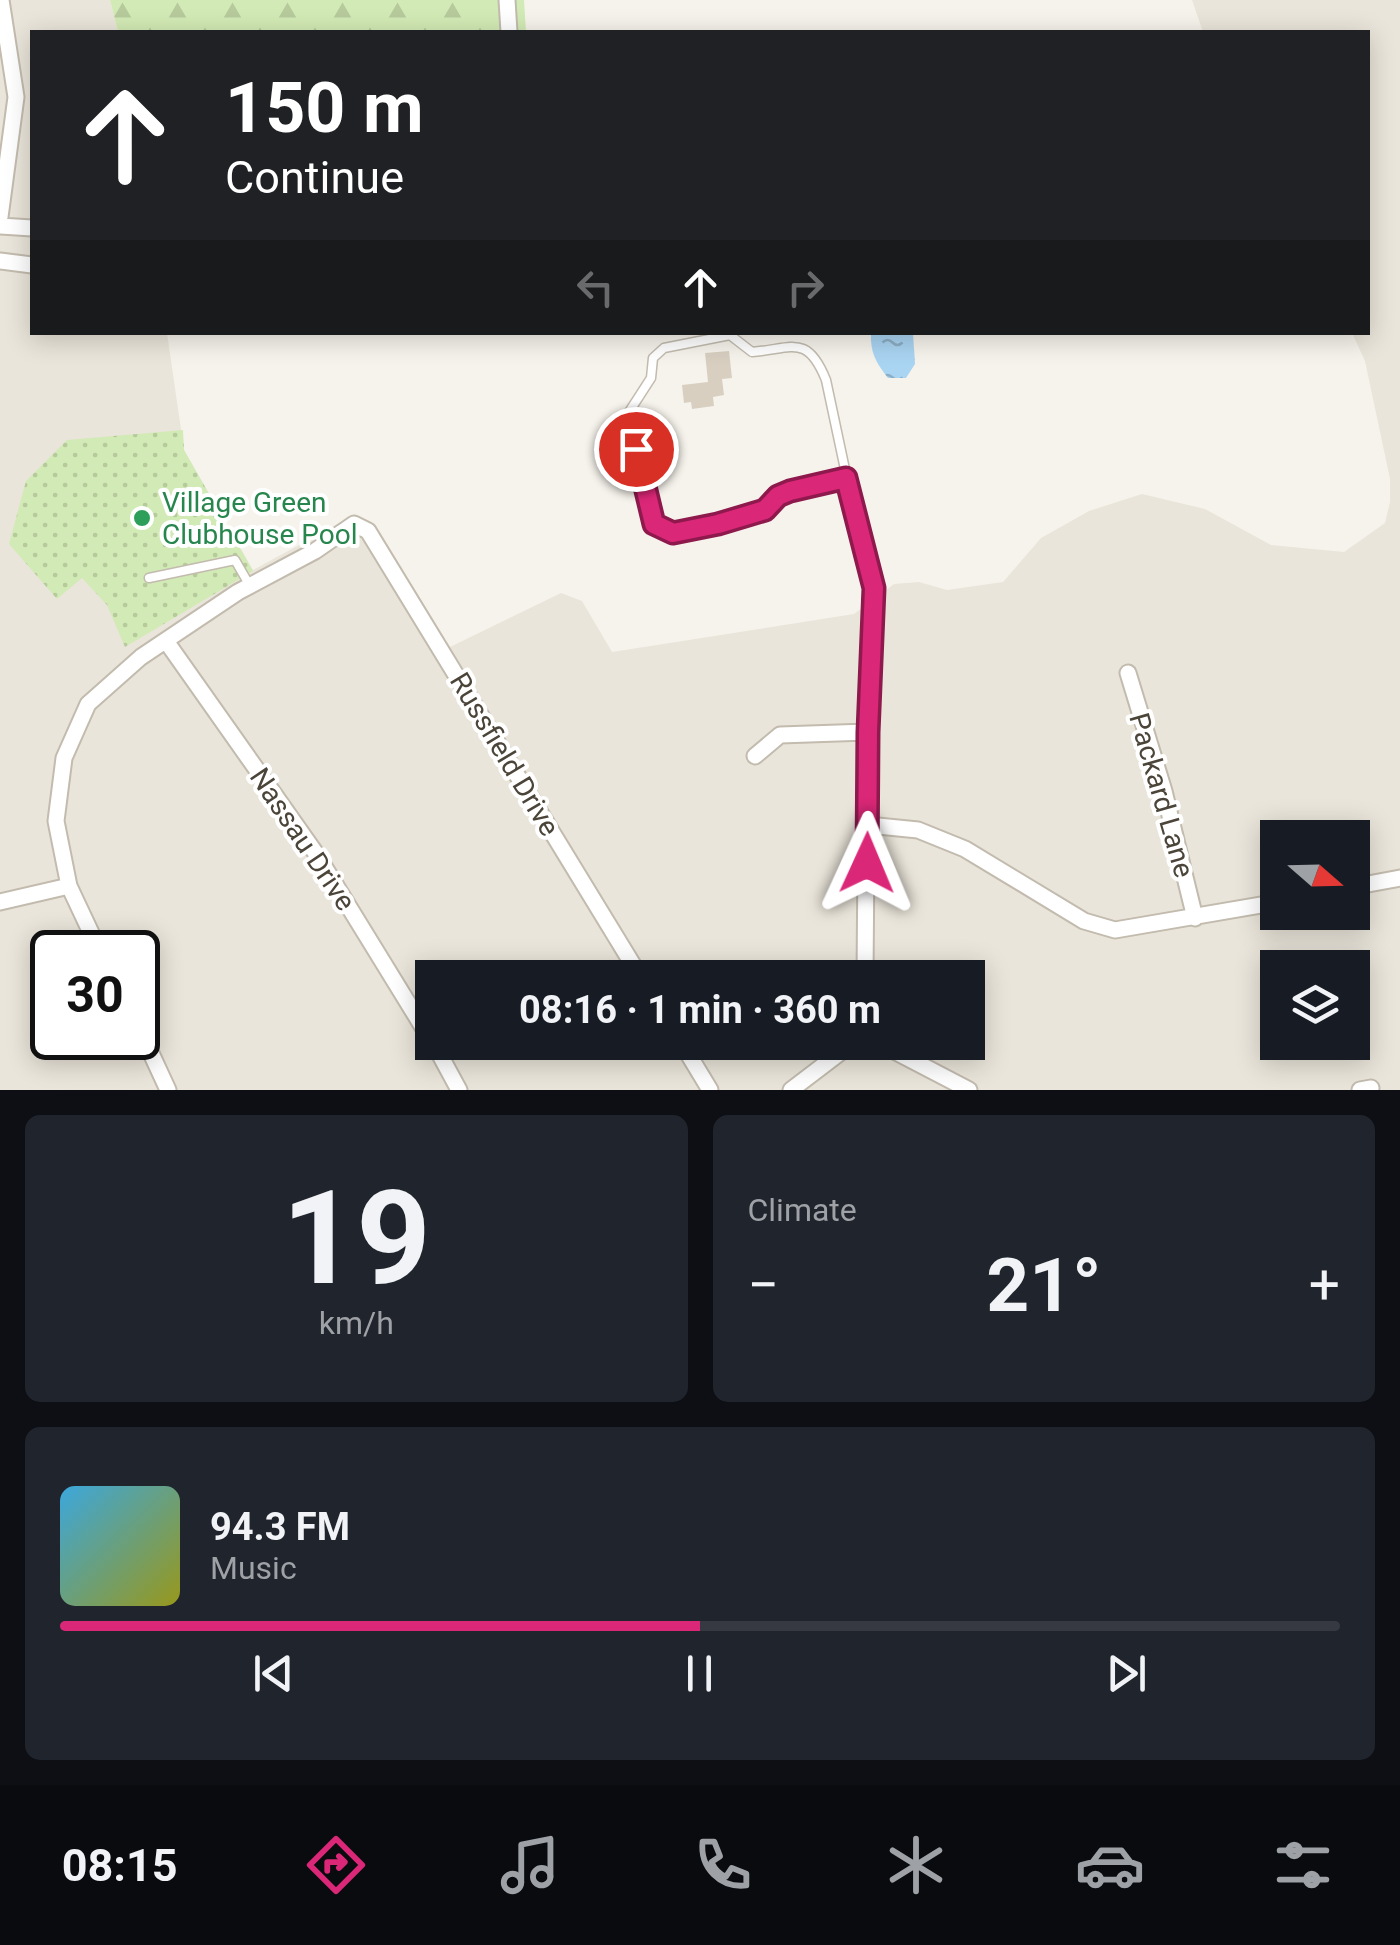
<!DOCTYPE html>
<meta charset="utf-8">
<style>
:root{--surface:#171b24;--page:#20242c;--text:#f1f3f6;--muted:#9ea1a6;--line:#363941;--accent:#db2777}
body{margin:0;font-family:Roboto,sans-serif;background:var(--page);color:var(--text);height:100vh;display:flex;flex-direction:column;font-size:38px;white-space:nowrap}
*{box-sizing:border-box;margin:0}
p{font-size:32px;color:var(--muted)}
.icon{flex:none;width:55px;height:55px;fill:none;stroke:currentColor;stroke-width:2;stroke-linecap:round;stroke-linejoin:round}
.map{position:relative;height:1090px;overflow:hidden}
.panel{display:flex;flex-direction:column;gap:25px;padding:25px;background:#0d0f14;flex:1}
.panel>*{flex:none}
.top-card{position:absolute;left:30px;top:30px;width:1340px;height:305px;border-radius:0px;box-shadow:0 5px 25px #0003;background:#202124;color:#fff;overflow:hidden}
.needle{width:65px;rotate:110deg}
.fabs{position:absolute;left:1260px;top:820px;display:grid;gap:20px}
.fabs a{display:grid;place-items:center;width:110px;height:110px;border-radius:0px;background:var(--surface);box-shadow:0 5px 25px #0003;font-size:50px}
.speed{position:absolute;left:30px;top:930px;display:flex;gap:20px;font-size:50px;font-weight:700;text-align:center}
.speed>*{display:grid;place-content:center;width:130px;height:130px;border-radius:50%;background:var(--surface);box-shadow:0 5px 25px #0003;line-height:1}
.speed .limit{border:5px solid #111;border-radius:15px;background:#fff;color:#111}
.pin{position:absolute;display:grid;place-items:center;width:85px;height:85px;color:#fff;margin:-42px;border:5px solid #fff;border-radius:50%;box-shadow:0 2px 10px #0007}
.me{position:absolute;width:110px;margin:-55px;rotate:1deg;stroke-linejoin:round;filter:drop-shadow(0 0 8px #0008)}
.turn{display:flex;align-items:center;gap:35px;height:210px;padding:0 30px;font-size:45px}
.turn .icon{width:130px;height:130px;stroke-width:2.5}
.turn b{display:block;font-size:70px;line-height:85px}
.lanes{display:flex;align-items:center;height:95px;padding:0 30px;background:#0003;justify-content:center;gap:50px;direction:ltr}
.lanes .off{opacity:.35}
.big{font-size:75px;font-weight:700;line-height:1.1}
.panel .card{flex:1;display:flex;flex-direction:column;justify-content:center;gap:15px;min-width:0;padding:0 35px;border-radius:15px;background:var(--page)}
.panel .dial{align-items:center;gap:0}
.dial b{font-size:130px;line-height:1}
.song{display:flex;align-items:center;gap:30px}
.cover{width:120px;height:120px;border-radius:15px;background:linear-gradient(135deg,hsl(200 70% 55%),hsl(60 70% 35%))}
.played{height:10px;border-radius:5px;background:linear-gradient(90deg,var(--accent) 50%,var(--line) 50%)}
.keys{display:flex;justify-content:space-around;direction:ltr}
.heat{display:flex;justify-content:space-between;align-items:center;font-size:55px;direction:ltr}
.panel .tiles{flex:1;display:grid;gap:25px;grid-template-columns:1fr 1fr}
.card:last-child{grid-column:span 2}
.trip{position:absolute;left:415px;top:960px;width:570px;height:100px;border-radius:0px;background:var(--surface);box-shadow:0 5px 25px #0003;font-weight:700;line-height:100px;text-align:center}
.menu{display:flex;height:160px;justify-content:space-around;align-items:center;background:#090b0e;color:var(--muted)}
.menu .icon{width:70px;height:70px}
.menu .on{color:var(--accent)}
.menu b{font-size:45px;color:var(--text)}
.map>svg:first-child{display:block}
.residential{fill:#eae5da;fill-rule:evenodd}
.forest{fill:url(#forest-firs)}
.park{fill:url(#park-dots)}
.water{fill:url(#water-ripples)}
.building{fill:#d8cfc1}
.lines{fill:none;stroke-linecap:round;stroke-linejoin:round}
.service-casing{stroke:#c2bbae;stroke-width:11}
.minor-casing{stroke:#c2bbae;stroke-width:19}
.service{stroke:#fff;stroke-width:8}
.minor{stroke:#fff;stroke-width:15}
.route-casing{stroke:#8e194d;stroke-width:25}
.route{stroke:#db2777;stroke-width:18}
.leisure-dot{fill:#2e9e5b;stroke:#fff;stroke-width:4}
.labels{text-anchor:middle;stroke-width:8;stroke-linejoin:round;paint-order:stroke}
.leisure-label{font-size:28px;fill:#27864d;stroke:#fff;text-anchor:start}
.street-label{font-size:28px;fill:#4b4439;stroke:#fff}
</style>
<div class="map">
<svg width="1400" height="1090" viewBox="0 0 1400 1090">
<defs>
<pattern id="forest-firs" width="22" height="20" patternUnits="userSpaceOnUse" patternTransform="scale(2.5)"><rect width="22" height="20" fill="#d2eab5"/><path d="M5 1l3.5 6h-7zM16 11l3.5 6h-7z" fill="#b6ca9c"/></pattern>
<pattern id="park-dots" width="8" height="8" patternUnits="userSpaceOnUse" patternTransform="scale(2.5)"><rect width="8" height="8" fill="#d2eab5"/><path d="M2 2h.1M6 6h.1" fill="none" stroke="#b6ca9c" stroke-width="1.8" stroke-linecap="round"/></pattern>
<pattern id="water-ripples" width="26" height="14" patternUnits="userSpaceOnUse" patternTransform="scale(2.5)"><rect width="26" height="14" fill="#a9d4f2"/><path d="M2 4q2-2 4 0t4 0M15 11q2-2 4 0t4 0" fill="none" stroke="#8caec5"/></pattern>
</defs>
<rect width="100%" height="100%" fill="#f6f3ec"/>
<!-- residential -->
<path class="residential" d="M0 0H110L118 32H32V332L167 333 184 450 253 570 345 520 363 518 375 524 450 647 561 593 582 601 612 652 854 614 894 584 919 582 947 590 1003 582 1041 538 1089 511 1142 494 1205 509 1271 545 1344 552 1385 523 1390 502V479L1365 361 1352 333 1368 332V32H1203L1192 0H1400V1090H0ZM1278 838H1352V912H1278ZM52 952H138V1038H52ZM1278 968H1352V1042H1278ZM432 978H968V1042H432Z"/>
<!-- forest -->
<path class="forest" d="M110 0H524L526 32H118Z"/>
<!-- park -->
<path class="park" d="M183 430 184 450 253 571 125 647 107 605 82 578 57 599 9 544 26 481 67 440Z"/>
<!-- water -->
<path class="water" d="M871 333H913L915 364 906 378H888C876 363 870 352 871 333Z"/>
<!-- building -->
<path class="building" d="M729 351 732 378 722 379 724 395 713 397 714 406 692 409 691 402 684 403 682 385 708 382 705 353Z"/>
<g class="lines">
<!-- service casing -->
<g class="service-casing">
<path id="service" d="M846 478C826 483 804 485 785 493 775 498 770 508 760 512 733 523 690 537 661 530L651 514 629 412 651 378 653 358 664 348 730 335 752 352C792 349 807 333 826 380L863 554 874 588
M149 578 235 560 250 586"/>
</g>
<!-- minor casing -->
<g class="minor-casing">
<path id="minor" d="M507 0 509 32
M0 217 16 97 1 0
M0 226 32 228
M0 261 32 265
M166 641 317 855 432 1042
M1128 673 1164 791 1195 918
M755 756 780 735 867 732
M868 825 918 830 965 849 1084 921 1115 930 1278 902
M1352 887 1400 878
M0 902 69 886
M100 952 69 886 56 821 64 758 88 704 141 657 238 592 315 551 354 524 368 531 641 978
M865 978 867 732 874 588
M138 1025 168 1090
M433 1042 459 1090
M681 1042 710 1090
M877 1042 969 1090
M791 1090 854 1042
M1360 1090 1371 1088"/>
</g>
<!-- service -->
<use href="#service" class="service"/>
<!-- minor -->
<use href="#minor" class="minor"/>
</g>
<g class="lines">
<!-- route casing -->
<g class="route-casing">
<path id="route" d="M636 449 654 524 673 533 718 524 765 510 778 496 790 491 846 478 874 588 868 732 867 863"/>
</g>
<!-- route -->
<use href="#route" class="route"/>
</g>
<!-- markers -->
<circle class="leisure-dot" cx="142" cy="518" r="10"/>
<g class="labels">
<!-- leisure labels -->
<g class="leisure-label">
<text x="162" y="512">Village Green<tspan x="162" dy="32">Clubhouse Pool</tspan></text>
</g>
<!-- street labels -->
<g class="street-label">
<text transform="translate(505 754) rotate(59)" y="10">Russfield Drive</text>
<text transform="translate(1162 795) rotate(74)" y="10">Packard Lane</text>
<text transform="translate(303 839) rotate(56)" y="10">Nassau Drive</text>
</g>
</g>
</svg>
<div class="fabs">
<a><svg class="needle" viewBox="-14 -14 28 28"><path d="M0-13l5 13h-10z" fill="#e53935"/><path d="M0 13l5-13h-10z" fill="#9ea1a6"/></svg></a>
<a><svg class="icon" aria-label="layers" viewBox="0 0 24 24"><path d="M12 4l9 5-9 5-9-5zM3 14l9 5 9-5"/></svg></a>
</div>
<div class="speed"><div class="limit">30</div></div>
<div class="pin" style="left:636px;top:449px;background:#d93025"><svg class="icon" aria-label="arrive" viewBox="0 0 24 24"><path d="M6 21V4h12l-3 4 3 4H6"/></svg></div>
<svg class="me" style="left:867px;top:863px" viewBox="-20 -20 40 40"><path d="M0-17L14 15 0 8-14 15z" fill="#db2777" stroke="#fff" stroke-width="4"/></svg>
<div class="trip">08:16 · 1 min · 360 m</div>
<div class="top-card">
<div class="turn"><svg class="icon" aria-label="ahead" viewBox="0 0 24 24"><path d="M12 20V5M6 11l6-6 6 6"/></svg><div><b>150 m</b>Continue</div></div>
<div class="lanes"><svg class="icon off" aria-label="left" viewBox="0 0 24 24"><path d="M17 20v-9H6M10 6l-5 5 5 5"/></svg><svg class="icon" aria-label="ahead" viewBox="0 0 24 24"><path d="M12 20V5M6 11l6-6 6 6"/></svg><svg class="icon off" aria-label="right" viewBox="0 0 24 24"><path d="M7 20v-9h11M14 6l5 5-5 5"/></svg></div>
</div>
</div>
<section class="panel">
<div class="tiles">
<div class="card dial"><b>19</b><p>km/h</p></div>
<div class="card"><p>Climate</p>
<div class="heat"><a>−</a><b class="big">21°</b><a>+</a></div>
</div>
<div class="card">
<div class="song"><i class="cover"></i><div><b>94.3 FM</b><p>Music</p></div></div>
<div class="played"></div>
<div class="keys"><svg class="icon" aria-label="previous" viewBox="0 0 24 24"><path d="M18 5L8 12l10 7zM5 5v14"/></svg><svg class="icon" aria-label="pause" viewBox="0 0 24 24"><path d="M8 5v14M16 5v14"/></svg><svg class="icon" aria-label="next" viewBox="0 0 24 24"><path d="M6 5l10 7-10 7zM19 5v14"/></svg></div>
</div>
</div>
</section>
<nav class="menu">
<b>08:15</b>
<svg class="icon on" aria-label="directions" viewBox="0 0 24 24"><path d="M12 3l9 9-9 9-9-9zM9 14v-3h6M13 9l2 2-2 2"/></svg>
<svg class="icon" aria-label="music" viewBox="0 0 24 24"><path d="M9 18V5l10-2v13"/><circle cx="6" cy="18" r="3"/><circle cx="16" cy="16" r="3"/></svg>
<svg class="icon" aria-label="phone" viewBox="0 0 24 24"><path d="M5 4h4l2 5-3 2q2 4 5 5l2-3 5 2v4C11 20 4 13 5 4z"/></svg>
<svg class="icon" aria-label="climate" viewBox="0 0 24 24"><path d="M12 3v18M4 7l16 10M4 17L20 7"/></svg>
<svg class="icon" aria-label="car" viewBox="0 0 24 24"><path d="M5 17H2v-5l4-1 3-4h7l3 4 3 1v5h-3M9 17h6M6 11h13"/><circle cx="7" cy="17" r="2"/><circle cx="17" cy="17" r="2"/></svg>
<svg class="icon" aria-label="filters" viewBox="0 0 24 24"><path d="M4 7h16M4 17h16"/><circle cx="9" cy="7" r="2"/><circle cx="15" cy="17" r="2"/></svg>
</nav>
